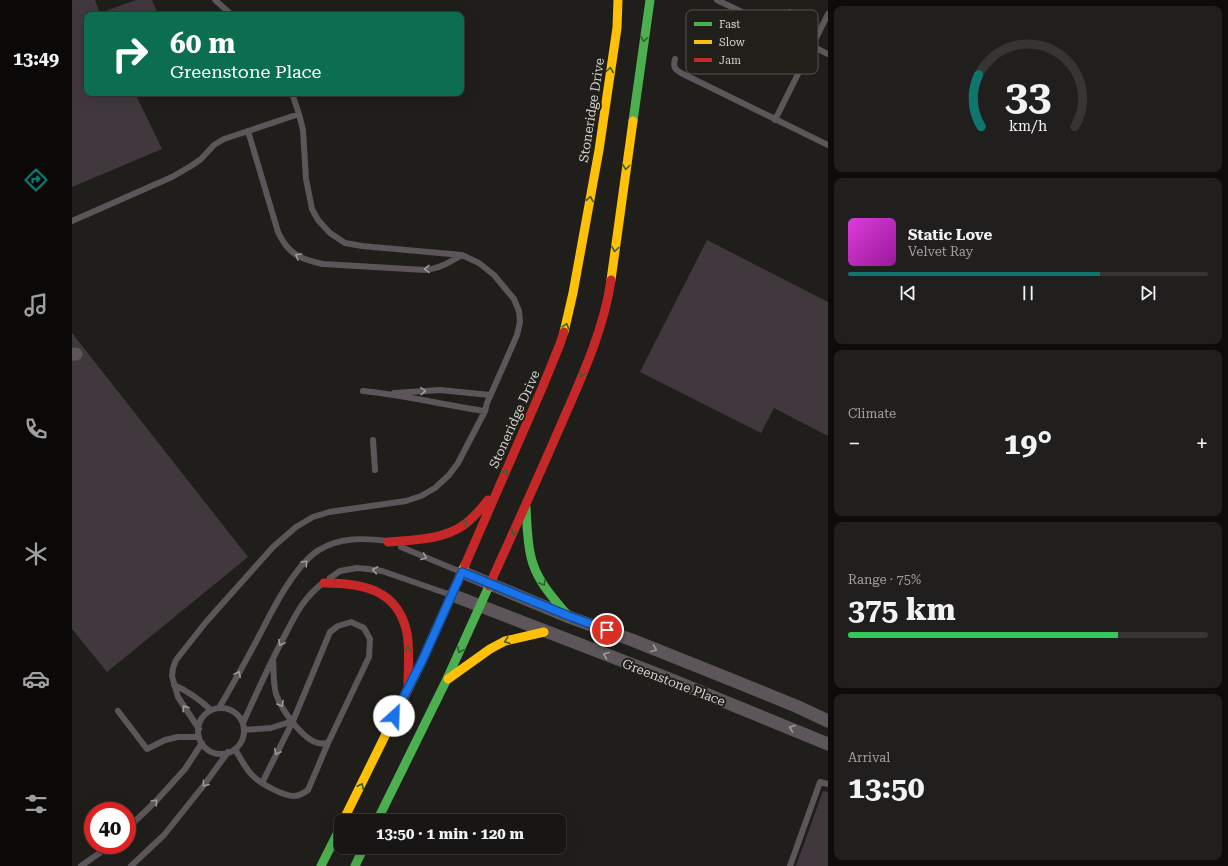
<!DOCTYPE html>
<meta charset="utf-8">
<style>
:root{--surface:#181614;--page:#211f1d;--text:#f1f3f6;--muted:#9f9fa0;--line:#363534;--accent:#0f766e}
body{margin:0;font-family:"Roboto Serif",serif;background:var(--page);color:var(--text);height:100vh;display:flex;flex-direction:column;font-size:15px;white-space:nowrap}
*{box-sizing:border-box;margin:0}
p{font-size:13px;color:var(--muted)}
.icon{flex:none;width:22px;height:22px;fill:none;stroke:currentColor;stroke-width:2;stroke-linecap:round;stroke-linejoin:round}
.map{position:relative;flex:1;overflow:hidden}
.details{display:flex;flex-direction:column;gap:6px;padding:6px;background:#0d0c0b;width:400px}
.details>*{flex:none}
.hud{position:absolute;left:12px;top:12px;width:380px;height:84px;border-radius:8px;box-shadow:0 4px 16px #0002,0 0 0 1px var(--line);background:#0b6e4f;color:#fff;overflow:hidden}
.speed{position:absolute;left:12px;top:802px;display:flex;gap:8px;font-size:20px;font-weight:700;text-align:center}
.speed>*{display:grid;place-content:center;width:52px;height:52px;border-radius:50%;background:var(--surface);box-shadow:0 4px 16px #0002,0 0 0 1px var(--line);line-height:1}
.speed .limit{border:6px solid #d22;background:#fff;color:#111}
.pin{position:absolute;display:grid;place-items:center;width:34px;height:34px;color:#fff;margin:-17px;border:2px solid #fff;border-radius:50%;box-shadow:0 1px 4px #0007}
.me{position:absolute;width:44px;margin:-22px;rotate:25deg;stroke-linejoin:round;filter:drop-shadow(0 0 3px #0008)}
.turn{display:flex;align-items:center;gap:14px;height:84px;padding:0 20px;font-size:18px}
.turn .icon{width:52px;height:52px;stroke-width:2.5}
.turn b{display:block;font-size:28px;line-height:34px}
.big{font-size:30px;font-weight:700;line-height:1.1}
.details .card{flex:1;display:flex;flex-direction:column;justify-content:center;gap:6px;min-width:0;padding:0 14px;border-radius:8px;background:var(--page)}
.details .dial{align-items:center;gap:0}
.dial svg{height:104px;overflow:visible;fill:none;stroke:var(--line);stroke-width:7;stroke-linecap:round;text-anchor:middle}
.dial text{fill:var(--text);stroke:none}
.song{display:flex;align-items:center;gap:12px}
.cover{width:48px;height:48px;border-radius:6px;background:linear-gradient(135deg,hsl(300 70% 55%),hsl(300 70% 35%))}
.played{height:4px;border-radius:2px;background:linear-gradient(90deg,var(--accent) 70%,var(--line) 70%)}
.keys{display:flex;justify-content:space-around;direction:ltr}
.heat{display:flex;justify-content:space-between;align-items:center;font-size:22px;direction:ltr}
.charge{height:6px;border-radius:3px;background:linear-gradient(90deg,#34c759 75%,var(--line) 0)}
.trip{position:absolute;left:262px;top:814px;width:232px;height:40px;border-radius:8px;background:var(--surface);box-shadow:0 4px 16px #0002,0 0 0 1px var(--line);font-weight:700;line-height:40px;text-align:center}
main{display:flex;flex:1;min-height:0}
.dock{display:flex;flex-direction:column;width:72px;justify-content:space-around;align-items:center;background:#0a0908;color:var(--muted)}
.dock .icon{width:28px;height:28px}
.dock .selected{color:var(--accent)}
.dock b{font-size:18px;color:var(--text)}
.map>svg:first-child{display:block}
.building{fill:#41383e}
.lines{fill:none;stroke-linecap:round;stroke-linejoin:round}
.lane{stroke:#5c5559;stroke-width:6}
.street{stroke:#5c5559;stroke-width:13}
.fast{stroke:#4caf50;stroke-width:9}
.slow{stroke:#ffc107;stroke-width:9}
.jam{stroke:#c62828;stroke-width:9}
.oneway{stroke:#346032}
.oneway2{stroke:#9f9b9a}
.route-casing{stroke:#114b97;stroke-width:10}
.route{stroke:#1a73e8;stroke-width:7}
.labels{text-anchor:middle;stroke-width:4;stroke-linejoin:round;paint-order:stroke}
.street-label{font-size:13px;fill:#d5d4d0;stroke:#211f1a}
.key{fill:#211f1a;stroke:#575551;stroke-width:1}
.key-label{font-size:11px;fill:#d5d4d0}
</style>
<main>
<nav class="dock">
<b>13:49</b>
<svg class="icon selected" aria-label="directions" viewBox="0 0 24 24"><path d="M12 3l9 9-9 9-9-9zM9 14v-3h6M13 9l2 2-2 2"/></svg>
<svg class="icon" aria-label="music" viewBox="0 0 24 24"><path d="M9 18V5l10-2v13"/><circle cx="6" cy="18" r="3"/><circle cx="16" cy="16" r="3"/></svg>
<svg class="icon" aria-label="phone" viewBox="0 0 24 24"><path d="M5 4h4l2 5-3 2q2 4 5 5l2-3 5 2v4C11 20 4 13 5 4z"/></svg>
<svg class="icon" aria-label="climate" viewBox="0 0 24 24"><path d="M12 3v18M4 7l16 10M4 17L20 7"/></svg>
<svg class="icon" aria-label="car" viewBox="0 0 24 24"><path d="M5 17H2v-5l4-1 3-4h7l3 4 3 1v5h-3M9 17h6M6 11h13"/><circle cx="7" cy="17" r="2"/><circle cx="17" cy="17" r="2"/></svg>
<svg class="icon" aria-label="filters" viewBox="0 0 24 24"><path d="M4 7h16M4 17h16"/><circle cx="9" cy="7" r="2"/><circle cx="15" cy="17" r="2"/></svg>
</nav>
<div class="map">
<svg width="756" height="866" viewBox="0 0 756 866">
<rect width="100%" height="100%" fill="#201e1b"/>
<!-- building -->
<path class="building" d="M0 0H23L28 13 64 0H80L86 15H15V93H63L90 149 0 187Z
M635 240 756 302V436L702 408 689 433 568 372Z
M0 333 176 557 35 672 0 629Z
M751 791 756 792V866H724Z"/>
<g class="lines">
<!-- lane -->
<path class="lane" d="M143 0 160 15
M645 0 712 32
M718 12 712 32 756 54
M603 59C601 66 602 69 609 73L756 145
M703 120 756 14
M176 131 206 232C216 254 228 259 251 264L353 270C367 269 378 262 390 255
M0 221 100 177 119 166 129 159 142 145 152 139 227 114
M291 391C332 395 372 405 413 411
M322 393 368 390 418 395
M301 440 303 470
M329 547 389 572
M258 578 268 571 285 568 296 569 310 571 379 595
M201 659C202 671 201 683 204 694 209 709 230 739 246 743 249 744 253 743 256 743
M102 685C116 691 128 700 139 710
M147 708C161 684 175 659 188 634 201 609 213 585 231 564 236 559 241 553 247 550 268 537 292 538 315 541
M126 731a23 23 0 1 1 46 0a23 23 0 1 1-46 0Z
M46 711 75 749 93 740 106 737H127
M171 723C184 694 197 665 212 637 223 616 231 598 251 583
M127 729 106 697 100 676 101 668 104 660 134 622 201 547 224 527 241 517 257 512 334 501 349 496 363 488 377 475 386 463 413 411 415 403 435 358 445 335 448 322 447 311 442 299 422 275 407 263 390 255 290 246 273 243 258 233 246 220 240 209 234 179 231 130 227 114 220 93
M172 730 199 728 221 721
M163 749C169 759 174 770 182 777 190 784 211 796 222 796 227 796 232 793 236 790L256 743 297 657 298 639 292 628 279 622 266 626 258 632 221 721 190 783
M55 829 84 801 113 769 130 743
M9 866 29 852 37 845
M59 866 92 835 132 785 156 752
M718 866 748 782 756 784"/>
<!-- street -->
<path class="street" d="M0 354H4
M390 572 497 617 560 640 655 678 724 706 756 721
M380 595 595 678 756 744"/>
<!-- fast -->
<path class="fast" d="M561 121 578 0
M454 507C455 523 455 541 459 557 464 580 482 599 497 617
M305 821 374 681 417 586
M249 866 269 826
M283 866 292 847"/>
<!-- slow -->
<path class="slow" d="M539 280 561 121
M492 332 501 293 527 150 545 28 546 0
M376 679 418 649 433 641 472 632
M271 821 350 661 393 565"/>
<!-- jam -->
<path class="jam" d="M316 542C342 540 370 540 392 525 401 518 409 509 416 500
M393 565 471 386 488 344 492 332
M252 583C290 583 326 589 335 633 338 650 336 668 336 685
M417 586C441 533 465 480 488 427 508 381 532 330 539 280"/>
</g>
<!-- one-way arrows -->
<defs><path id="oneway-chevron" d="M-2-3.5L2.5 0L-2 3.5" fill="none" stroke-width="1.6" stroke-linecap="round" stroke-linejoin="round"/></defs>
<g class="oneway">
<use href="#oneway-chevron" transform="translate(572 39) rotate(98)"/>
<use href="#oneway-chevron" transform="translate(538 70) rotate(-82)"/>
<use href="#oneway-chevron" transform="translate(554 167) rotate(98)"/>
<use href="#oneway-chevron" transform="translate(518 199) rotate(-80)"/>
<use href="#oneway-chevron" transform="translate(543 249) rotate(97)"/>
<use href="#oneway-chevron" transform="translate(494 326) rotate(-73)"/>
<use href="#oneway-chevron" transform="translate(510 374) rotate(112)"/>
<use href="#oneway-chevron" transform="translate(433 472) rotate(-66)"/>
<use href="#oneway-chevron" transform="translate(393 523) rotate(-37)"/>
<use href="#oneway-chevron" transform="translate(442 532) rotate(115)"/>
<use href="#oneway-chevron" transform="translate(471 583) rotate(61)"/>
<use href="#oneway-chevron" transform="translate(435 641) rotate(160)"/>
<use href="#oneway-chevron" transform="translate(336 649) rotate(-91)"/>
<use href="#oneway-chevron" transform="translate(388 650) rotate(115)"/>
<use href="#oneway-chevron" transform="translate(289 786) rotate(-64)"/>
</g>
<g class="oneway2">
<use href="#oneway-chevron" transform="translate(226 256) rotate(-150)"/>
<use href="#oneway-chevron" transform="translate(355 269) rotate(179)"/>
<use href="#oneway-chevron" transform="translate(351 391) rotate(-3)"/>
<use href="#oneway-chevron" transform="translate(352 557) rotate(23)"/>
<use href="#oneway-chevron" transform="translate(233 563) rotate(-47)"/>
<use href="#oneway-chevron" transform="translate(303 570) rotate(-169)"/>
<use href="#oneway-chevron" transform="translate(209 643) rotate(118)"/>
<use href="#oneway-chevron" transform="translate(582 649) rotate(22)"/>
<use href="#oneway-chevron" transform="translate(534 655) rotate(-159)"/>
<use href="#oneway-chevron" transform="translate(166 674) rotate(-62)"/>
<use href="#oneway-chevron" transform="translate(209 704) rotate(61)"/>
<use href="#oneway-chevron" transform="translate(113 708) rotate(-123)"/>
<use href="#oneway-chevron" transform="translate(720 728) rotate(-158)"/>
<use href="#oneway-chevron" transform="translate(205 752) rotate(117)"/>
<use href="#oneway-chevron" transform="translate(133 784) rotate(127)"/>
<use href="#oneway-chevron" transform="translate(83 802) rotate(-46)"/>
</g>
<g class="lines">
<!-- route casing -->
<g class="route-casing">
<path id="route" d="M322 716 350 661 390 572 497 616 535 630"/>
</g>
<!-- route -->
<use href="#route" class="route"/>
</g>
<g class="labels">
<!-- street labels -->
<g class="street-label">
<text transform="translate(519 110) rotate(-81)" y="5">Stoneridge Drive</text>
<text transform="translate(442 419) rotate(-66)" y="5">Stoneridge Drive</text>
<text transform="translate(602 682) rotate(21)" y="5">Greenstone Place</text>
</g>
</g>
<!-- legend -->
<rect x="614" y="10" width="132" height="64" rx="6" class="key"/>
<rect x="622" y="22" width="18" height="4" fill="#4caf50"/>
<rect x="622" y="40" width="18" height="4" fill="#ffc107"/>
<rect x="622" y="58" width="18" height="4" fill="#c62828"/>
<g class="key-label">
<text x="647" y="28">Fast</text>
<text x="647" y="46">Slow</text>
<text x="647" y="64">Jam</text>
</g>
</svg>
<div class="speed"><div class="limit">40</div></div>
<div class="pin" style="left:535px;top:630px;background:#d93025"><svg class="icon" aria-label="arrive" viewBox="0 0 24 24"><path d="M6 21V4h12l-3 4 3 4H6"/></svg></div>
<svg class="me" style="left:322px;top:716px" viewBox="-20 -20 40 40"><circle r="19" fill="#fff"/><path d="M0-13L10 11 0 6-10 11z" fill="#1a73e8"/></svg>
<div class="trip">13:50 · 1 min · 120 m</div>
<div class="hud">
<div class="turn"><svg class="icon" aria-label="right" viewBox="0 0 24 24"><path d="M7 20v-9h11M14 6l5 5-5 5"/></svg><div><b>60 m</b>Greenstone Place</div></div>
</div>
</div>
<section class="details">
<div class="card dial"><svg viewBox="0 0 100 80">
<path d="M14 69A42 42 0 1 1 86 69"/>
<path d="M14 69A42 42 0 0 1 12 29" stroke="#0f766e"/>
<text x="50" y="56" font-size="32" font-weight="700">33</text>
<text x="50" y="72" font-size="11">km/h</text>
</svg></div>
<div class="card">
<div class="song"><i class="cover"></i><div><b>Static Love</b><p>Velvet Ray</p></div></div>
<div class="played"></div>
<div class="keys"><svg class="icon" aria-label="previous" viewBox="0 0 24 24"><path d="M18 5L8 12l10 7zM5 5v14"/></svg><svg class="icon" aria-label="pause" viewBox="0 0 24 24"><path d="M8 5v14M16 5v14"/></svg><svg class="icon" aria-label="next" viewBox="0 0 24 24"><path d="M6 5l10 7-10 7zM19 5v14"/></svg></div>
</div>
<div class="card"><p>Climate</p>
<div class="heat"><a>−</a><b class="big">19°</b><a>+</a></div>
</div>
<div class="card"><p>Range · 75%</p><b class="big">375 km</b><div class="charge"></div></div>
<div class="card"><p>Arrival</p><b class="big">13:50</b></div>
</section>
</main>
